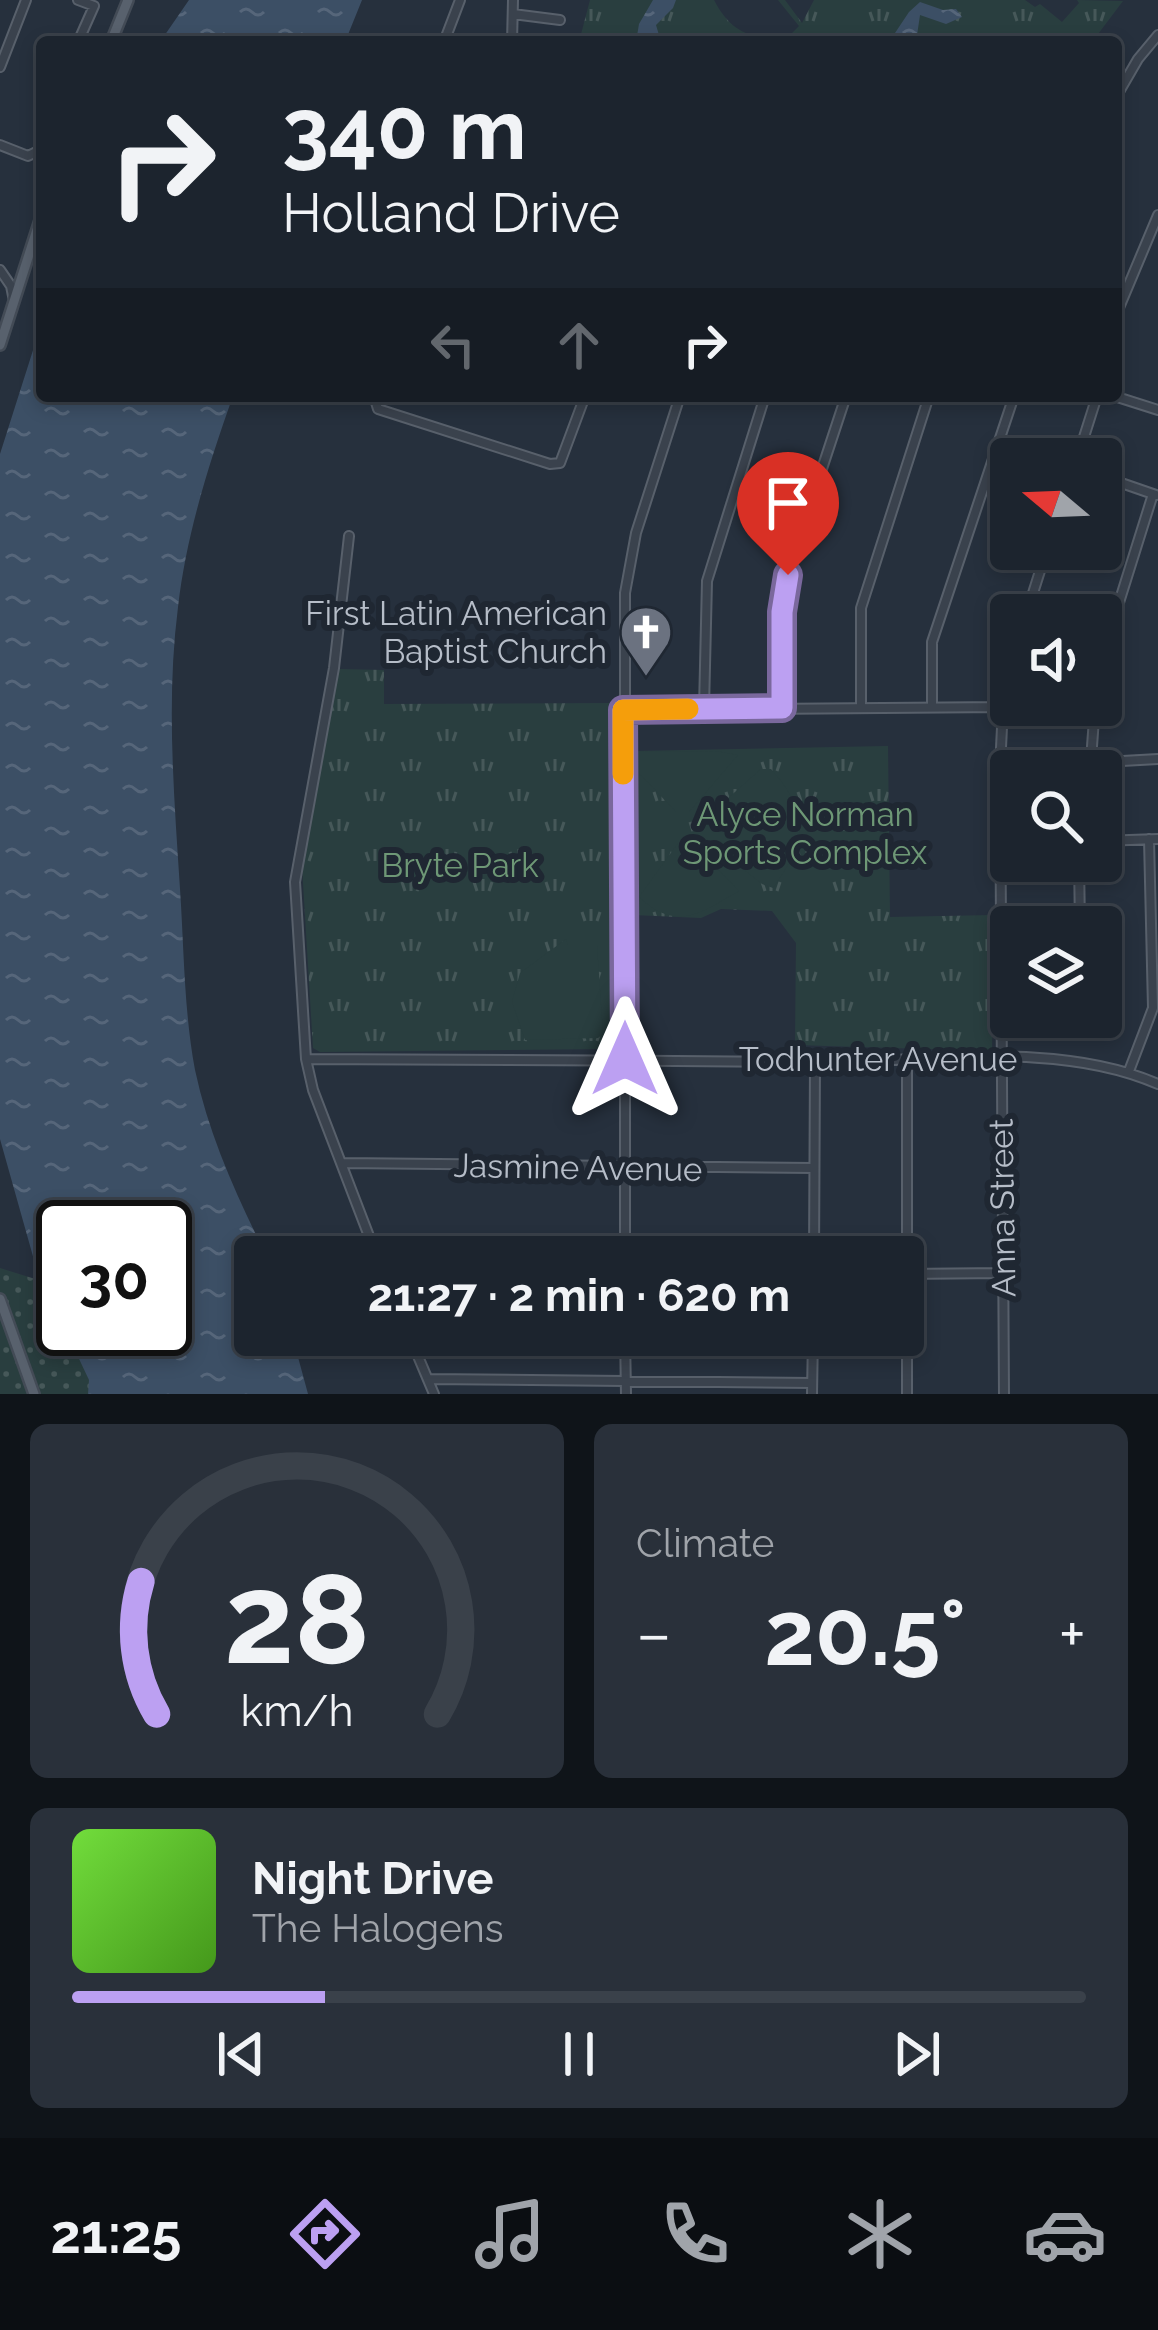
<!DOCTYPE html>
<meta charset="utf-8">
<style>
:root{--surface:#1c242e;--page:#29303a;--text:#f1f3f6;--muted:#a0a4aa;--line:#3a414a;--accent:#bca0f2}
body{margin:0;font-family:Raleway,sans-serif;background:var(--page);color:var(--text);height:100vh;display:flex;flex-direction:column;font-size:45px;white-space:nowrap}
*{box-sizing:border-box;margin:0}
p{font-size:39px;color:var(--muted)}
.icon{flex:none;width:66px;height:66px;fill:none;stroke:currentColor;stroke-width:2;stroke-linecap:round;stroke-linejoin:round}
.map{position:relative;height:1394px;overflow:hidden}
.sheet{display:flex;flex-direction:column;gap:30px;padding:30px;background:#0f1419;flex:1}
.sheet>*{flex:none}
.banner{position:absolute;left:36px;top:36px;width:1086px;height:366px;border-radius:12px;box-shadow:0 6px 18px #0003,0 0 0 3px var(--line);background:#1c242e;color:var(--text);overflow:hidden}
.needle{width:78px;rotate:289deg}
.fabs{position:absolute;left:990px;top:438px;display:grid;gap:24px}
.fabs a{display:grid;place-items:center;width:132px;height:132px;border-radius:12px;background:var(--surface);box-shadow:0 6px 18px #0003,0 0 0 3px var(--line);font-size:60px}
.speed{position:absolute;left:36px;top:1200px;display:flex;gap:24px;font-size:60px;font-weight:700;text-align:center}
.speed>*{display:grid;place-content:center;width:156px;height:156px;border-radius:50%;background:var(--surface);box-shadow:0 6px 18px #0003,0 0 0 3px var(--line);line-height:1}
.speed .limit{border:6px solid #111;border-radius:18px;background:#fff;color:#111}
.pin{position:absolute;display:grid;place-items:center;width:102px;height:102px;color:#fff;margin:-123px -51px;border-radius:50% 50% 50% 0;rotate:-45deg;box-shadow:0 0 12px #0007}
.pin .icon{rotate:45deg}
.me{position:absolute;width:132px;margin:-66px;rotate:0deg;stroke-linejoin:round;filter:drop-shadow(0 0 9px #0008)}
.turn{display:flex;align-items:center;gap:42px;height:252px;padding:0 48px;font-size:54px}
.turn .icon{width:156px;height:156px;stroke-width:2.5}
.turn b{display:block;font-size:84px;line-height:102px}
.lanes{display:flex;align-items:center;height:114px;padding:0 48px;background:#0003;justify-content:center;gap:60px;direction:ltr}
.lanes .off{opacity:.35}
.big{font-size:90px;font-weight:700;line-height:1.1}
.sheet .tile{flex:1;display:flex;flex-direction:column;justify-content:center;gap:18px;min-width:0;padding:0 42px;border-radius:18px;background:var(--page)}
.sheet .dial{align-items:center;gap:0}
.dial svg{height:312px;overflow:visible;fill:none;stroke:var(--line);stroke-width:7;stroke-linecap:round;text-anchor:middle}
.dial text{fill:var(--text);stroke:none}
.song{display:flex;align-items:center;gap:36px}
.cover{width:144px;height:144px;border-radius:18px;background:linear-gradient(135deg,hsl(100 70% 55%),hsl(100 70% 35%))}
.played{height:12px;border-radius:6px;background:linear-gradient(90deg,var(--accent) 25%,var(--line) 25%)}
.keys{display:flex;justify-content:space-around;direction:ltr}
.heat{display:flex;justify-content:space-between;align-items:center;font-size:66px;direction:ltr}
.sheet .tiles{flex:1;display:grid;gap:30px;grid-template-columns:1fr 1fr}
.tile:last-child{grid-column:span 2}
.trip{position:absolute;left:234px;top:1236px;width:690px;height:120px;border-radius:12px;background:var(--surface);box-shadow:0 6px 18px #0003,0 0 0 3px var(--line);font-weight:700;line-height:120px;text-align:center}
.dock{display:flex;height:192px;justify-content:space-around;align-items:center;background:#0b0e12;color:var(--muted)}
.dock .icon{width:84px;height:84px}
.dock .selected{color:var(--accent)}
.dock b{font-size:54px;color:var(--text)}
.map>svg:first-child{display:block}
.grass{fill:url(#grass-dots)}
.park{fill:url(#park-tufts)}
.pitch{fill:#293e3f}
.water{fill:url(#water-ripples)}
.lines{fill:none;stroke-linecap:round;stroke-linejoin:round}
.minor-casing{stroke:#58606b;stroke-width:12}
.major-casing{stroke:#434b56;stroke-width:14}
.minor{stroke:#3a424d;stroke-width:8}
.major{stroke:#58616d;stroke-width:9}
.route-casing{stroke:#7a689d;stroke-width:30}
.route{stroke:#bca0f2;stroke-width:21}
.slow{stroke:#f59e0b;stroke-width:21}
.labels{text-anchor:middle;stroke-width:12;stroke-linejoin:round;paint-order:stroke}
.poi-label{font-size:33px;fill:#b6bdc8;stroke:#1f2732;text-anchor:end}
.park-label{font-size:33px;fill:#6e9876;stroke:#1f2732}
.street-label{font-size:33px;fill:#b6bdc8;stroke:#1f2732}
</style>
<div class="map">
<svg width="1158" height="1394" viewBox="0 0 1158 1394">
<defs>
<pattern id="grass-dots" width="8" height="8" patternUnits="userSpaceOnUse" patternTransform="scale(3)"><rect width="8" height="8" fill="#293e3f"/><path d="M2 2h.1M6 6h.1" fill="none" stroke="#465859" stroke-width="1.8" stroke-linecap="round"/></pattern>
<pattern id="park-tufts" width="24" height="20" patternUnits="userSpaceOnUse" patternTransform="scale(3)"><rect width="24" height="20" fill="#293e3f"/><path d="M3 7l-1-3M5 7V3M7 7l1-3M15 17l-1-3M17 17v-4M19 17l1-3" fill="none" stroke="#465859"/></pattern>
<pattern id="water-ripples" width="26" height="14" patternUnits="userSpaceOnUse" patternTransform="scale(3)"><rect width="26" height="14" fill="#3c4f65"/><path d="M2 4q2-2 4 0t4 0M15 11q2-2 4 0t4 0" fill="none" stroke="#56667a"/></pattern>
</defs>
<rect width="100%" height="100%" fill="#26303d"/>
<!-- grass -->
<path class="grass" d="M0 1268 48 1283 63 1318V1329H68L95 1394H0Z"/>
<!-- park -->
<path class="park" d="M590 0H714C731 33 752 40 787 38L799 26 778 0H785L802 23 814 0H1025L1035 7 1040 4 1062 22 1079 3 1077 0 1123 1 1092 42H579Z
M339 669 384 670V704L614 703V1043L609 1049 320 1052 313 1048 302 866Z
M888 746 890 917 994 915 992 1051 795 1045 796 943 772 911 721 909 701 918 633 915 635 751Z"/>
<!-- pitch -->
<path class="pitch" d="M716 751 738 755 689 812H676L638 772 637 752Z
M761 769H771C812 815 806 841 773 888L762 884 701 835V822Z
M678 843H692L739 891C702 912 677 933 639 897Z
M566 939 568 945H597L603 1034 598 1038 525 1040 512 1002 520 973Z"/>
<!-- water -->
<path class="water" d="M189 0H362L345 42H160Z
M653 0H676L673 8 656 25 661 42H636L639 24Z
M920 2 943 10 956 9 962 17 946 24 920 15 916 42H889L909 12Z
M42 322V396H233C209 463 186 536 178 607 166 701 174 795 180 889 184 948 184 1012 195 1070 209 1136 237 1197 267 1257H255V1335H292L308 1394H88L89 1380 65 1329H165V1227H63V1324L36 1267 0 1139V454Z"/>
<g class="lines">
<!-- minor casing -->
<g class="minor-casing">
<path id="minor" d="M513 14 560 20
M78 42 94 6 78 0
M444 42 460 0
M512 42 513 0
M0 67 26 0
M1116 97 1138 59 1158 35
M0 145 28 156 38 151 42 140
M0 270 11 286 14 301
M1116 315 1158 215
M374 396 378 409 550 464 560 463 585 396
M1114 396 1158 410
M1077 459 1097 396
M1101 476 1156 495
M349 536 334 668 295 882 306 1059 313 1090 377 1257
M1026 615 1047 549
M1101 660 1153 494
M932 706V642L1014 396
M704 708 707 581 765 396
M782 708 783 612 787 575 846 396
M861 708V608L929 396
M623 710 1003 707
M1091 760 1095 705
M1000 768 1158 759
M1101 841 1158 839
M1079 861 1080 927
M306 1059C476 1059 646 1061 816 1062 927 1063 1055 1039 1158 1084
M907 1062V1394
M1129 1071 1153 1008 1149 839
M343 1163 814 1168
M625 1257V593L636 533 680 396
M814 1257 815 1062
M904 1274 1002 1273
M409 1335 434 1394
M625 1335 626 1394
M428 1379 812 1383
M812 1394 813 1335
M1004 1394 1000 768 1003 707 1011 664"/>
</g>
<!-- major casing -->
<g class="major-casing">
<path id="major" d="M111 42 128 0
M0 345 42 214
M0 1299 34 1394"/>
</g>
<!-- minor -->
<use href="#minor" class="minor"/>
<!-- major -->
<use href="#major" class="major"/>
</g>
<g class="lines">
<!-- route casing -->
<g class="route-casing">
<path id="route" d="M625 1059 623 710 782 708V612L788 575"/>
</g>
<!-- route -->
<use href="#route" class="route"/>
<!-- slow -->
<path class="slow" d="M623 774V710L688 709"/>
</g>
<!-- icons -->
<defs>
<g id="church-pin" transform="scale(2.7)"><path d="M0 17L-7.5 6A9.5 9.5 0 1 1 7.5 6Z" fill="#6b7280" stroke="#1f2732"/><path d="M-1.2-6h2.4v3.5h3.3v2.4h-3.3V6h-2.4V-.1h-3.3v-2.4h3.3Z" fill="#fff"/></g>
</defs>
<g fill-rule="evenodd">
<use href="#church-pin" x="646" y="632"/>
</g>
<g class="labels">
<!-- poi labels -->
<g class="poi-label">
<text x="607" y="625">First Latin American<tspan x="607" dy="38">Baptist Church</tspan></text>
</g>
<!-- park labels -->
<g class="park-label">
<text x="805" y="826">Alyce Norman<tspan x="805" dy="38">Sports Complex</tspan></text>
<text x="460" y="877">Bryte Park</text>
</g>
<!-- street labels -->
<g class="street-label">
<text x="878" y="1071">Todhunter Avenue</text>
<text transform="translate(578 1167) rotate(1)" y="12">Jasmine Avenue</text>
<text transform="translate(1002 1208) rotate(-91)" y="12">Anna Street</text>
</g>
</g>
</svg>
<div class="fabs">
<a><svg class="needle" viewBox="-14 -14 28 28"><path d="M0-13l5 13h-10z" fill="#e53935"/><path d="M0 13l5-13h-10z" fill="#a0a4aa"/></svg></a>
<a><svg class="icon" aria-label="sound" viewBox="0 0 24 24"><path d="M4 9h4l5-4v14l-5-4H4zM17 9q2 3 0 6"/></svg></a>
<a><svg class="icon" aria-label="search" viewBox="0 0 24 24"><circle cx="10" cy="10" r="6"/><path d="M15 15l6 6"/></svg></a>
<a><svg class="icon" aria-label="layers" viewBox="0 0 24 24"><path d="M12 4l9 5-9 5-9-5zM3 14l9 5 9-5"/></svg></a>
</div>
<div class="speed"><div class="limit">30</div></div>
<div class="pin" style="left:788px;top:575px;background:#d93025"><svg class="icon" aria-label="arrive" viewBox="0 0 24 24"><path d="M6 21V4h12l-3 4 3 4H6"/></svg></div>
<svg class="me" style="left:625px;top:1059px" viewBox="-20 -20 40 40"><path d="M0-17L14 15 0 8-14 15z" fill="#bca0f2" stroke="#fff" stroke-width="4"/></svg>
<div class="trip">21:27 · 2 min · 620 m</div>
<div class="banner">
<div class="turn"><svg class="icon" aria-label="right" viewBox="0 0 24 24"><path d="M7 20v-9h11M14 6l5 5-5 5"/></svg><div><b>340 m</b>Holland Drive</div></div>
<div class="lanes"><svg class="icon off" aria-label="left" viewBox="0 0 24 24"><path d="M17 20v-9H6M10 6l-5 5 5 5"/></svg><svg class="icon off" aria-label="ahead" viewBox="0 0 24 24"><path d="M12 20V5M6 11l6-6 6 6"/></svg><svg class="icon" aria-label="right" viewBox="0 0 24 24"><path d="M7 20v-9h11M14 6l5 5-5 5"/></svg></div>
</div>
</div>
<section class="sheet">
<div class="tiles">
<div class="tile dial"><svg viewBox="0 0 100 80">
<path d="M14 69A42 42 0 1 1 86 69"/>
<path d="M14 69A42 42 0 0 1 10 35" stroke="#bca0f2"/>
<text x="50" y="56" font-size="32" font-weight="700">28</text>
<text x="50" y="72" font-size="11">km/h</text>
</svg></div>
<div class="tile"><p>Climate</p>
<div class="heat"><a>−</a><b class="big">20.5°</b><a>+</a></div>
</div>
<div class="tile">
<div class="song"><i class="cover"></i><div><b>Night Drive</b><p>The Halogens</p></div></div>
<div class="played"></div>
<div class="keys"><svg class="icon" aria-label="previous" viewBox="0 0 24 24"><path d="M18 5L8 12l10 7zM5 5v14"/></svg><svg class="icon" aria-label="pause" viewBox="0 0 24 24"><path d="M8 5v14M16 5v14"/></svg><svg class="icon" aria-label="next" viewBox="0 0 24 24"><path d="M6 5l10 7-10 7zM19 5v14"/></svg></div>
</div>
</div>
</section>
<nav class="dock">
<b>21:25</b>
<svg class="icon selected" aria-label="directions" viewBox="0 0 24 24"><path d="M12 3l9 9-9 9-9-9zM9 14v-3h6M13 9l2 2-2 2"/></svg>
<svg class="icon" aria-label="music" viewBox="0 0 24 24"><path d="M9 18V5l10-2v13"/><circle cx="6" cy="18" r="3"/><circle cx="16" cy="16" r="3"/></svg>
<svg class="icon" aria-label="phone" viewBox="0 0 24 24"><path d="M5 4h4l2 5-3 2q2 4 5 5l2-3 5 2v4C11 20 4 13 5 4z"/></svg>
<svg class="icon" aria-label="climate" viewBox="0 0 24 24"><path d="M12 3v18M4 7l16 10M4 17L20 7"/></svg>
<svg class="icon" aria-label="car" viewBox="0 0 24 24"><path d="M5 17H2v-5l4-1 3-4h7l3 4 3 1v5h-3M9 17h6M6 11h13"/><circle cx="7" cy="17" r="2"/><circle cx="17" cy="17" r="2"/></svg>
</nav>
